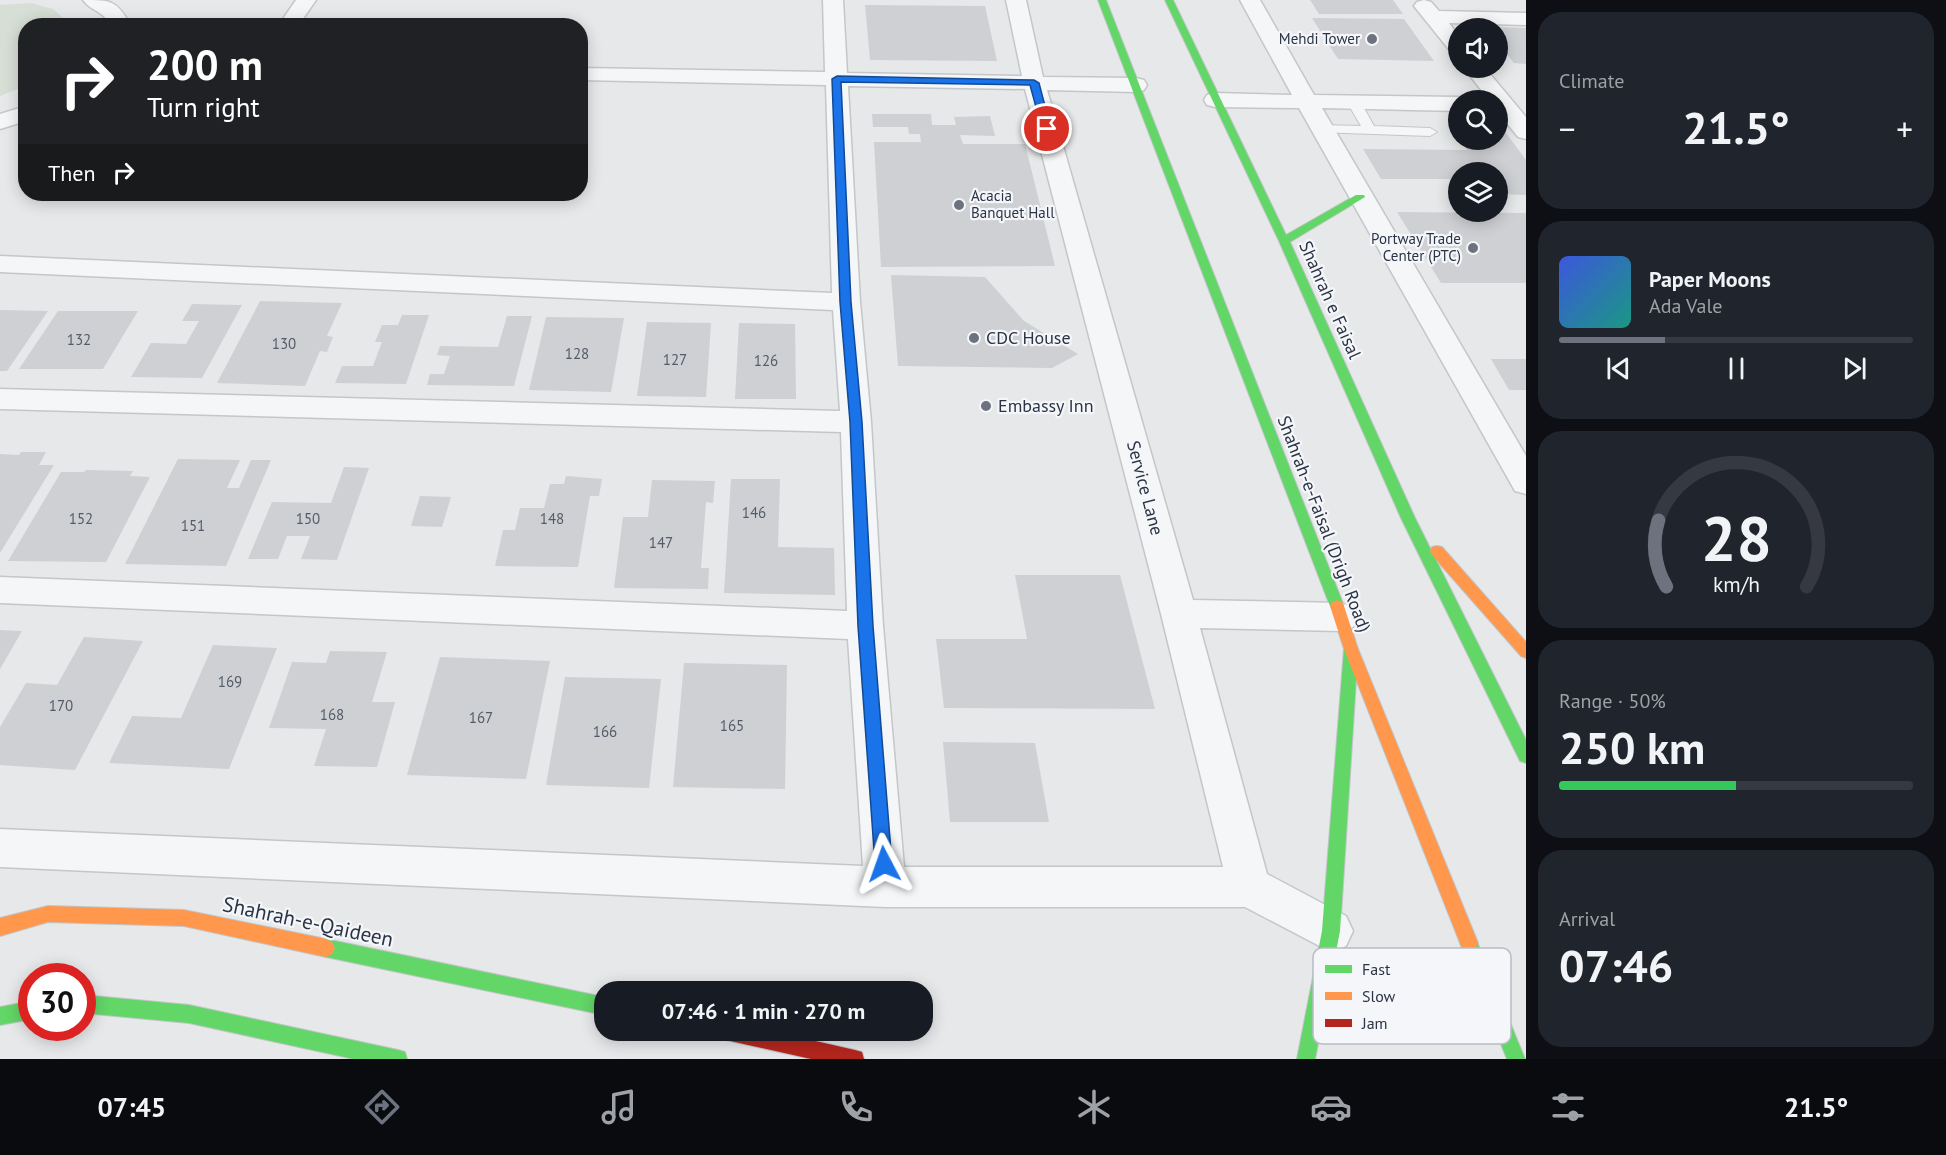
<!DOCTYPE html>
<meta charset="utf-8">
<style>
:root{--surface:#171b24;--page:#20242c;--text:#f1f3f6;--muted:#9ea1a6;--line:#363941;--accent:#6c737f}
body{margin:0;font-family:"PT Sans",sans-serif;background:var(--page);color:var(--text);height:100vh;display:flex;flex-direction:column;font-size:22px;white-space:nowrap}
*{box-sizing:border-box;margin:0}
p{font-size:20px;color:var(--muted)}
.icon{flex:none;width:33px;height:33px;fill:none;stroke:currentColor;stroke-width:2;stroke-linecap:round;stroke-linejoin:round}
.map{position:relative;flex:1;overflow:hidden}
.drawer{display:flex;flex-direction:column;gap:12px;padding:12px;background:#0d0f14;width:420px}
.drawer>*{flex:none}
.top-card{position:absolute;left:18px;top:18px;width:570px;height:183px;border-radius:24px;box-shadow:0 3px 15px #0003;background:#202124;color:#fff;overflow:hidden}
.controls{position:absolute;left:1448px;top:18px;display:grid;gap:12px}
.controls a{display:grid;place-items:center;width:60px;height:60px;border-radius:50%;background:var(--surface);box-shadow:0 3px 15px #0003;font-size:30px}
.speed{position:absolute;left:18px;top:963px;display:flex;gap:12px;font-size:30px;font-weight:700;text-align:center}
.speed>*{display:grid;place-content:center;width:78px;height:78px;border-radius:50%;background:var(--surface);box-shadow:0 3px 15px #0003;line-height:1}
.speed .limit{border:9px solid #d22;background:#fff;color:#111}
.pin{position:absolute;display:grid;place-items:center;width:51px;height:51px;color:#fff;margin:-26px;border:3px solid #fff;border-radius:50%;box-shadow:0 2px 6px #0007}
.me{position:absolute;width:66px;margin:-33px;rotate:356deg;stroke-linejoin:round;filter:drop-shadow(0 0 4px #0008)}
.turn{display:flex;align-items:center;gap:21px;height:126px;padding:0 30px;font-size:27px}
.turn .icon{width:78px;height:78px;stroke-width:2.5}
.turn b{display:block;font-size:42px;line-height:51px}
.then{display:flex;align-items:center;height:57px;padding:0 30px;background:#0003;gap:12px;font-size:22px}
.big{font-size:45px;font-weight:600;line-height:1.1}
.drawer .tile{flex:1;display:flex;flex-direction:column;justify-content:center;gap:9px;min-width:0;padding:0 21px;border-radius:24px;background:var(--page)}
.drawer .dial{align-items:center;gap:0}
.dial svg{height:156px;overflow:visible;fill:none;stroke:var(--line);stroke-width:7;stroke-linecap:round;text-anchor:middle}
.dial text{fill:var(--text);stroke:none}
.song{display:flex;align-items:center;gap:18px}
.cover{width:72px;height:72px;border-radius:9px;background:linear-gradient(135deg,hsl(230 70% 55%),hsl(170 70% 35%))}
.played{height:6px;border-radius:3px;background:linear-gradient(90deg,var(--accent) 30%,var(--line) 30%)}
.keys{display:flex;justify-content:space-around;direction:ltr}
.heat{display:flex;justify-content:space-between;align-items:center;font-size:33px;direction:ltr}
.charge{height:9px;border-radius:4px;background:linear-gradient(90deg,#34c759 50%,var(--line) 0)}
.trip{position:absolute;left:594px;top:981px;width:339px;height:60px;border-radius:24px;background:var(--surface);box-shadow:0 3px 15px #0003;font-weight:600;line-height:60px;text-align:center}
.tab-bar{display:flex;height:96px;justify-content:space-around;align-items:center;background:#090b0e;color:var(--muted)}
.tab-bar .icon{width:42px;height:42px}
.tab-bar .on{color:var(--accent)}
.tab-bar b{font-size:27px;color:var(--text)}
main{display:flex;flex:1;min-height:0}
.map>svg:first-child{display:block}
.green{fill:#d6ded6}
.building{fill:#ced0d3}
.lines{fill:none;stroke-linecap:round;stroke-linejoin:round}
.lane-casing{stroke:#c4c6c8;stroke-width:2}
.street-casing{stroke:#c4c6c8;stroke-width:3}
.fast-casing{stroke:#c2c5c8;stroke-width:2}
.slow-casing{stroke:#c2c5c8;stroke-width:2}
.jam-casing{stroke:#c2c5c8;stroke-width:2}
.lane{fill:#f5f6f7;fill-rule:evenodd}
.street{fill:#f5f6f7;fill-rule:evenodd}
.fast{fill:#63d668;fill-rule:evenodd}
.slow{fill:#ff974d;fill-rule:evenodd}
.jam{fill:#b3261e;fill-rule:evenodd}
.route{fill:#1a73e8;stroke:#114b97;stroke-width:1.5}
.poi-dot{fill:#6c737f;stroke:#f4f6f9;stroke-width:2}
.labels{text-anchor:middle;stroke-width:4.5;stroke-linejoin:round;paint-order:stroke}
.far-poi-label{font-size:15px;fill:#2b3445;stroke:#f4f6f9;text-anchor:end}
.number-label{font-size:15px;fill:#545c69}
.street-label{font-size:18px;fill:#2b3445;stroke:#f4f6f9}
.poi-label{font-size:18px;fill:#2b3445;stroke:#f4f6f9;text-anchor:start}
.near-street-label{font-size:21px;fill:#2b3445;stroke:#f4f6f9}
.key{fill:#f4f6f9;stroke:#b8bcc3;stroke-width:1.5}
.key-label{font-size:16px;fill:#2b3445}
</style>
<main>
<div class="map">
<svg width="1526" height="1059" viewBox="0 0 1526 1059">
<rect width="100%" height="100%" fill="#e6e8ea"/>
<!-- green -->
<path class="green" d="M31 3 53 9 71 25 26 26 25 86 0 96V5Z"/>
<!-- building -->
<path class="building" d="M1310 0H1393L1403 14H1319Z
M865 5 985 6 997 61 870 60Z
M1312 18 1404 19 1434 61 1338 59Z
M1497 27 1526 28V64L1514 63 1497 42Z
M872 114H931L932 125H956L954 117 990 116 995 136 960 135 963 144H1025L1055 266 881 267 874 142H921L920 134H909L908 127H873Z
M1497 133H1506L1526 160V195L1498 194 1497 172H1458V179H1381L1363 149 1467 150 1460 140H1497Z
M1397 212 1526 213V283H1441Z
M891 275 985 277 1024 321 1078 354 1052 368 898 366Z
M260 301 342 303 327 336 333 337 327 352 320 351 305 386 217 383Z
M192 304 242 305 202 378 131 377 151 343 186 344 199 321H182Z
M0 310 48 311 7 371H0Z
M58 311H138L103 369H19Z
M402 315H429L406 384 335 383 342 366H373L382 342H375L382 325H398Z
M507 316H532L514 386 427 385 430 374H444L450 356 437 355 440 346 498 347Z
M546 317 624 318 611 392 529 390Z
M647 322 711 323 706 397 637 396Z
M739 323 795 324 796 399H735Z
M1491 359H1526V390H1509Z
M21 452H46L39 465H54L0 553V454L19 455Z
M178 459 240 460 227 488H239L251 460H271L226 566 125 564Z
M344 467 369 468 337 560 301 559 310 536H287L278 559H248L272 502 331 503Z
M86 470 133 471 130 476 150 477 106 562 8 561 61 472H84Z
M566 476 602 479 599 496H590L578 567 495 566 503 530H515L520 508H544L550 484H564Z
M731 479H780L778 547 834 548 835 595 724 593Z
M652 480 715 481 713 503 706 502 701 568H709L708 589 614 588 623 517H648Z
M420 496 451 497 442 527 411 526Z
M1015 575H1120L1155 709 944 708 936 639H1027Z
M0 630 22 631 0 669Z
M84 637 143 641 75 770 0 765V727L26 683 57 685Z
M213 645 277 648 229 769 109 763 132 716 181 718Z
M330 651 387 652 372 702H395L377 767 314 766 326 729 269 728 292 662 326 663Z
M440 657 550 661 526 779 407 775Z
M684 663 787 665 785 789 673 787Z
M565 677 661 679 649 788 546 785Z
M943 742 1035 743 1049 822H950Z"/>
<g class="lines">
<!-- lane casing -->
<g class="lane-casing">
<path id="lane" d="M1354 98 1359 99 1374 126 1430 128 1437 132 1430 136 1316 132 1314 129 1321 125 1361 126 1347 102Z"/>
</g>
<!-- street casing -->
<g class="street-casing">
<path id="street" d="M83 0C111 0 117 0 131 26H111C103 10 92 12 83 0Z
M296 0H316L298 26H278Z
M823 0H843L847 73 1022 76 1006 0H1026L1043 77 1136 78 1144 80 1147 85 1144 90 1136 92 1047 90 1193 600 1341 603 1353 607 1359 617 1353 627 1341 631 1200 628 1267 874 1346 916 1353 931 1346 946 1331 952 1245 907H885L0 867V829L863 866 848 639 0 603V577L847 611 841 432 0 409V389L840 411 833 310 0 272V256L832 293 826 85 580 80V68L825 72ZM848 86 1025 89 1161 614 1223 867H904L883 626 871 422 860 302Z
M1240 0H1260L1314 95 1458 97 1467 100H1458V111L1322 108 1526 456V494L1515 491 1299 108 1215 107 1207 105 1204 100 1207 95 1215 93 1292 95Z
M1424 0 1431 2 1439 11 1526 13V25L1449 23 1458 35V54L1451 52 1414 6 1417 2Z
M1464 68H1485L1526 117V139L1518 137 1497 111V100H1489Z
M26 106V121L0 129V114Z"/>
</g>
<!-- fast casing -->
<g class="fast-casing">
<path id="fast" d="M1098 0H1106L1344 606 1342 610H1332L1330 606Z
M1165 0H1173L1286 235 1356 195H1364L1365 197 1290 242 1415 518 1526 740V763L1520 761 1401 518 1279 241Z
M1351 643 1356 645 1358 649 1340 931 1315 1059H1297L1322 931 1344 649 1346 645Z
M1469 934 1475 937 1525 1059H1507L1460 943 1463 937Z
M326 939 604 997V1015L326 957 320 954 317 948 320 942Z
M94 996 189 1005 398 1050 405 1052 407 1059H354L189 1023 94 1014 82 1015V997Z
M32 1001V1019L0 1025V1007Z"/>
</g>
<!-- slow casing -->
<g class="slow-casing">
<path id="slow" d="M1437 546 1442 547 1526 642V658L1521 656 1432 555 1430 551 1432 547Z
M1337 600 1342 602 1344 606 1358 649 1478 943 1475 949 1469 952 1463 949 1460 943 1344 649 1330 606 1332 602Z
M48 906 184 910 326 939 332 942 335 948 332 954 326 957 184 926 48 922 0 936V918Z"/>
</g>
<!-- jam casing -->
<g class="jam-casing">
<path id="jam" d="M712 1030H767L855 1050 862 1052 864 1059H811L721 1039 714 1037Z"/>
</g>
<!-- lane -->
<use href="#lane" class="lane"/>
<!-- street -->
<use href="#street" class="street"/>
<!-- fast -->
<use href="#fast" class="fast"/>
<!-- slow -->
<use href="#slow" class="slow"/>
<!-- jam -->
<use href="#jam" class="jam"/>
</g>
<!-- route -->
<path class="route" d="M837 76 1034 80 1039 83 1051 129 1047 132 1042 129 1030 85 841 82 851 302 862 422 873 626 892 864 890 869 884 872 877 869 875 864 858 626 850 422 840 302 832 79Z"/>
<!-- markers -->
<g class="poi-dot">
<circle cx="1372" cy="39" r="6"/>
<circle cx="959" cy="205" r="6"/>
<circle cx="1473" cy="248" r="6"/>
<circle cx="974" cy="338" r="6"/>
<circle cx="986" cy="406" r="6"/>
</g>
<g class="labels">
<!-- far-poi labels -->
<g class="far-poi-label">
<text x="1360" y="44">Mehdi Tower</text>
<text x="971" y="201" text-anchor="start">Acacia<tspan x="971" dy="17">Banquet Hall</tspan></text>
<text x="1461" y="244">Portway Trade<tspan x="1461" dy="17">Center (PTC)</tspan></text>
</g>
<!-- number labels -->
<g class="number-label">
<text x="79" y="345">132</text>
<text x="284" y="349">130</text>
<text x="577" y="359">128</text>
<text x="675" y="365">127</text>
<text x="766" y="366">126</text>
<text x="754" y="518">146</text>
<text x="81" y="524">152</text>
<text x="308" y="524">150</text>
<text x="552" y="524">148</text>
<text x="193" y="531">151</text>
<text x="661" y="548">147</text>
<text x="230" y="687">169</text>
<text x="61" y="711">170</text>
<text x="332" y="720">168</text>
<text x="481" y="723">167</text>
<text x="732" y="731">165</text>
<text x="605" y="737">166</text>
</g>
<!-- street labels -->
<g class="street-label">
<text transform="translate(1330 300) rotate(66)" y="6">Shahrah e Faisal</text>
<text transform="translate(1145 488) rotate(75)" y="6">Service Lane</text>
<text transform="translate(1324 524) rotate(69)" y="6">Shahrah-e-Faisal (Drigh Road)</text>
</g>
<!-- poi labels -->
<g class="poi-label">
<text x="986" y="344">CDC House</text>
<text x="998" y="412">Embassy Inn</text>
</g>
<!-- near-street labels -->
<g class="near-street-label">
<text transform="translate(308 922) rotate(12)" y="7">Shahrah-e-Qaideen</text>
</g>
</g>
<!-- legend -->
<rect x="1313" y="948" width="198" height="96" rx="9" class="key"/>
<rect x="1325" y="965" width="27" height="8" fill="#63d668"/>
<rect x="1325" y="992" width="27" height="8" fill="#ff974d"/>
<rect x="1325" y="1019" width="27" height="8" fill="#b3261e"/>
<g class="key-label">
<text x="1362" y="975">Fast</text>
<text x="1362" y="1002">Slow</text>
<text x="1362" y="1029">Jam</text>
</g>
</svg>
<div class="controls">
<a><svg class="icon" aria-label="sound" viewBox="0 0 24 24"><path d="M4 9h4l5-4v14l-5-4H4zM17 9q2 3 0 6"/></svg></a>
<a><svg class="icon" aria-label="search" viewBox="0 0 24 24"><circle cx="10" cy="10" r="6"/><path d="M15 15l6 6"/></svg></a>
<a><svg class="icon" aria-label="layers" viewBox="0 0 24 24"><path d="M12 4l9 5-9 5-9-5zM3 14l9 5 9-5"/></svg></a>
</div>
<div class="speed"><div class="limit">30</div></div>
<div class="pin" style="left:1047px;top:129px;background:#d93025"><svg class="icon" aria-label="arrive" viewBox="0 0 24 24"><path d="M6 21V4h12l-3 4 3 4H6"/></svg></div>
<svg class="me" style="left:884px;top:864px" viewBox="-20 -20 40 40"><path d="M0-17L14 15 0 8-14 15z" fill="#1a73e8" stroke="#fff" stroke-width="4"/></svg>
<div class="trip">07:46 · 1 min · 270 m</div>
<div class="top-card">
<div class="turn"><svg class="icon" aria-label="right" viewBox="0 0 24 24"><path d="M7 20v-9h11M14 6l5 5-5 5"/></svg><div><b>200 m</b>Turn right</div></div>
<div class="then">Then<svg class="icon" aria-label="right" viewBox="0 0 24 24"><path d="M7 20v-9h11M14 6l5 5-5 5"/></svg></div>
</div>
</div>
<section class="drawer">
<div class="tile"><p>Climate</p>
<div class="heat"><a>−</a><b class="big">21.5°</b><a>+</a></div>
</div>
<div class="tile">
<div class="song"><i class="cover"></i><div><b>Paper Moons</b><p>Ada Vale</p></div></div>
<div class="played"></div>
<div class="keys"><svg class="icon" aria-label="previous" viewBox="0 0 24 24"><path d="M18 5L8 12l10 7zM5 5v14"/></svg><svg class="icon" aria-label="pause" viewBox="0 0 24 24"><path d="M8 5v14M16 5v14"/></svg><svg class="icon" aria-label="next" viewBox="0 0 24 24"><path d="M6 5l10 7-10 7zM19 5v14"/></svg></div>
</div>
<div class="tile dial"><svg viewBox="0 0 100 80">
<path d="M14 69A42 42 0 1 1 86 69"/>
<path d="M14 69A42 42 0 0 1 10 35" stroke="#6c737f"/>
<text x="50" y="56" font-size="32" font-weight="700">28</text>
<text x="50" y="72" font-size="11">km/h</text>
</svg></div>
<div class="tile"><p>Range · 50%</p><b class="big">250 km</b><div class="charge"></div></div>
<div class="tile"><p>Arrival</p><b class="big">07:46</b></div>
</section>
</main>
<nav class="tab-bar">
<b>07:45</b>
<svg class="icon on" aria-label="directions" viewBox="0 0 24 24"><path d="M12 3l9 9-9 9-9-9zM9 14v-3h6M13 9l2 2-2 2"/></svg>
<svg class="icon" aria-label="music" viewBox="0 0 24 24"><path d="M9 18V5l10-2v13"/><circle cx="6" cy="18" r="3"/><circle cx="16" cy="16" r="3"/></svg>
<svg class="icon" aria-label="phone" viewBox="0 0 24 24"><path d="M5 4h4l2 5-3 2q2 4 5 5l2-3 5 2v4C11 20 4 13 5 4z"/></svg>
<svg class="icon" aria-label="climate" viewBox="0 0 24 24"><path d="M12 3v18M4 7l16 10M4 17L20 7"/></svg>
<svg class="icon" aria-label="car" viewBox="0 0 24 24"><path d="M5 17H2v-5l4-1 3-4h7l3 4 3 1v5h-3M9 17h6M6 11h13"/><circle cx="7" cy="17" r="2"/><circle cx="17" cy="17" r="2"/></svg>
<svg class="icon" aria-label="filters" viewBox="0 0 24 24"><path d="M4 7h16M4 17h16"/><circle cx="9" cy="7" r="2"/><circle cx="15" cy="17" r="2"/></svg>
<b>21.5°</b>
</nav>
